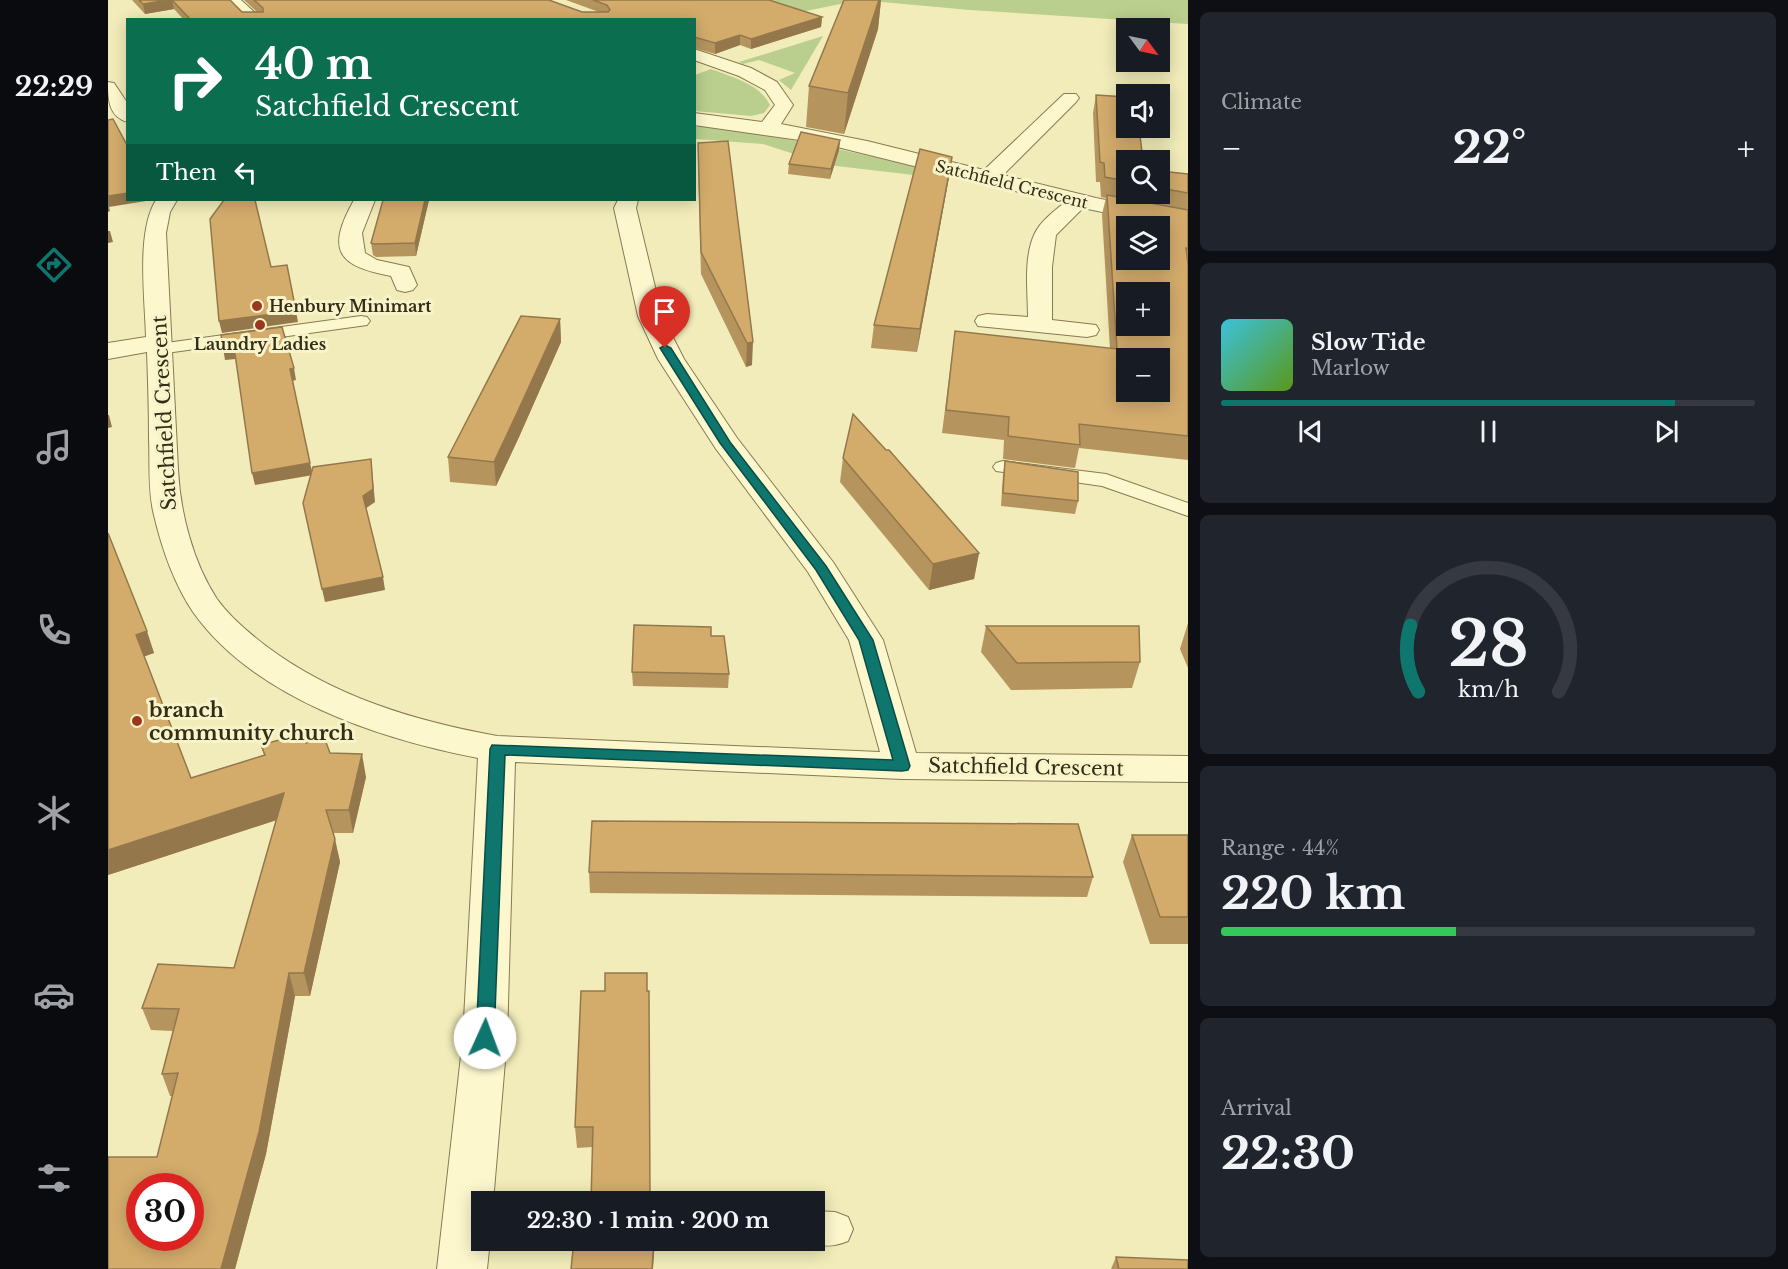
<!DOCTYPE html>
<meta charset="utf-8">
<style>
:root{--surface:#171b24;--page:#20242c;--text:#f1f3f6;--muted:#9ea1a6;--line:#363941;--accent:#0f766e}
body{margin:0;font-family:"Libre Baskerville",serif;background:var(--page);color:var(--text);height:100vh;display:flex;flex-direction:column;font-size:22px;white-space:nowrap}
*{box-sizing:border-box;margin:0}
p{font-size:20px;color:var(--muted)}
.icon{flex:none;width:33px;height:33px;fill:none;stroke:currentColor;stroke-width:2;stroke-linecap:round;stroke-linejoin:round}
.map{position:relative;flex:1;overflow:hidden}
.sheet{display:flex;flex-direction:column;gap:12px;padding:12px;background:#0d0f14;width:600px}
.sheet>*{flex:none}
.banner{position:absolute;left:18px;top:18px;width:570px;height:183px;border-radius:0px;box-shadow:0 3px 15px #0003;background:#0b6e4f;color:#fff;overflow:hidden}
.needle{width:39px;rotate:123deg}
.controls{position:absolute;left:1008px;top:18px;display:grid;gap:12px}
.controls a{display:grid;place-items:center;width:54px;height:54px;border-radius:0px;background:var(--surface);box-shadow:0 3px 15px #0003;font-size:30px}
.speed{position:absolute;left:18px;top:1173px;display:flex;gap:12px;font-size:30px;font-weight:700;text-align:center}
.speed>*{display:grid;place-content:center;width:78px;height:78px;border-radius:50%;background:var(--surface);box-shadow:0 3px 15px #0003;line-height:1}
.speed .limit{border:9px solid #d22;background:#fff;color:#111}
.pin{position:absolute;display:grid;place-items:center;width:51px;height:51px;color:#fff;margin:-62px -26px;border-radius:50% 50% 50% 0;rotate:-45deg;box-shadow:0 0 6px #0007}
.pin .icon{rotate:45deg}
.me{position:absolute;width:66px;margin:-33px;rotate:2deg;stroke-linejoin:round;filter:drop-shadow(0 0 4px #0008)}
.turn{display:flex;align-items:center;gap:21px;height:126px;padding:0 30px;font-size:27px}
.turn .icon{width:78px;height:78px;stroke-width:2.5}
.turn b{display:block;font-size:42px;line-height:51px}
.then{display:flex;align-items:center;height:57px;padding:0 30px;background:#0003;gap:12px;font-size:22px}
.big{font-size:45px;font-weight:700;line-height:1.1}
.sheet .tile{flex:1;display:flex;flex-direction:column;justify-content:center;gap:9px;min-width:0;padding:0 21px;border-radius:9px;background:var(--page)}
.sheet .dial{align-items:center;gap:0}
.dial svg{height:156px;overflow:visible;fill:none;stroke:var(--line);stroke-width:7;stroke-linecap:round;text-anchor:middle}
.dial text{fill:var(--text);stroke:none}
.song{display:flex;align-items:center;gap:18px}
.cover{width:72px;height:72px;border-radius:9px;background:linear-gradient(135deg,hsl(190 70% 55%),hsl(90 70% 35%))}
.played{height:6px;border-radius:3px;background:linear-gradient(90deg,var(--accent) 85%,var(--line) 85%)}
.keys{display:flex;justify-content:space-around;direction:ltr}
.heat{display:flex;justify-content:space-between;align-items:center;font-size:33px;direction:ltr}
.charge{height:9px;border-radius:4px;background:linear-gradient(90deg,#34c759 44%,var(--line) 0)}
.trip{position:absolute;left:363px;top:1191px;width:354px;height:60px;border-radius:0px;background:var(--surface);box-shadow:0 3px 15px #0003;font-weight:700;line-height:60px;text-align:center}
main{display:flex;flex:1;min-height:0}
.tabs{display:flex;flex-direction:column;width:108px;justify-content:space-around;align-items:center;background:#090b0e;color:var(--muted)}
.tabs .icon{width:42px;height:42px}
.tabs .on{color:var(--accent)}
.tabs b{font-size:27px;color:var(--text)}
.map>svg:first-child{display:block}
.green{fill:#bacf8d}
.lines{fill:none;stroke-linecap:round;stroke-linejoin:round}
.lane-casing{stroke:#887a53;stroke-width:2}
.street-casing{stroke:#887a53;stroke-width:2}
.lane{fill:#fcf7cd;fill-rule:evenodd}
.street{fill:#fcf7cd;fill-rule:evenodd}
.wall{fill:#b5945d}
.shaded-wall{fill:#94784c}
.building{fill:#d3ac6c;stroke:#94784c;stroke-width:1.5;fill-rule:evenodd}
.route{fill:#0f766e;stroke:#0a4d48;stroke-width:1.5}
.poi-dot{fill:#9c371e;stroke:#f8f4c9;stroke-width:2}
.labels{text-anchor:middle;stroke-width:6;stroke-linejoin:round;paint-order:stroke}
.far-street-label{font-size:16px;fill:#362d19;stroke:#f8f4c9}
.far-poi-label{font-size:16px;font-weight:bold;fill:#362d19;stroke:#f8f4c9;text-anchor:start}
.street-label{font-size:20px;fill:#362d19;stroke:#f8f4c9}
.poi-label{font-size:20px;font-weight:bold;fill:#362d19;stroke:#f8f4c9;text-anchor:start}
</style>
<main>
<nav class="tabs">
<b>22:29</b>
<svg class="icon on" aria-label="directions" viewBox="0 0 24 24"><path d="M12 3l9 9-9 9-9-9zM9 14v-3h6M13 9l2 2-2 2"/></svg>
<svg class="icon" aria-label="music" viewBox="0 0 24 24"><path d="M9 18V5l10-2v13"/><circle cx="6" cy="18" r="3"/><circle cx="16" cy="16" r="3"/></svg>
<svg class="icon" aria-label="phone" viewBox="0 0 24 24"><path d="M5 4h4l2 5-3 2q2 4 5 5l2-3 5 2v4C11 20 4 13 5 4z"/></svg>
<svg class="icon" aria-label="climate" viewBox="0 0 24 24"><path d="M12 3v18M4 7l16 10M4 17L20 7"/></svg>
<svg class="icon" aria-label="car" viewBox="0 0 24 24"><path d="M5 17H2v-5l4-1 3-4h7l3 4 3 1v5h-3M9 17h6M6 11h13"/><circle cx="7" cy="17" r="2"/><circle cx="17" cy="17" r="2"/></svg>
<svg class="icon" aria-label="filters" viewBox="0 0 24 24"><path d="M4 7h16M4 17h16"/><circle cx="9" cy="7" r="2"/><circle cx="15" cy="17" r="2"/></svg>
</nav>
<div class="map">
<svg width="1080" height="1269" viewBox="0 0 1080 1269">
<rect width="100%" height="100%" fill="#f1ecb9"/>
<!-- green -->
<path class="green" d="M648 0H1080V24L862 10 752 0 688 13Z
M715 36 683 90 671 80 687 73 651 60 635 64 631 62Z
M603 69C624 77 652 84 662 105L656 113 643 116 587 111V75Z
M598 126C681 137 762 156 843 175L840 179 720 165 655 144 587 139 586 127Z"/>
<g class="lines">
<!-- lane casing -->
<g class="lane-casing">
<path id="lane" d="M253 316 259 317 262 321 259 325 51 354 45 353 42 349 45 345 51 344Z
M895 461 998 474 1080 503V516L994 486 888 471 885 467 888 463Z
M706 1211 727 1212 740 1217 745 1229 740 1241C724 1248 710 1247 694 1240H706Z"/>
</g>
<!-- street casing -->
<g class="street-casing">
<path id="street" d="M116 0H133L155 20H137Z
M586 49 643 68 669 82 685 105 673 124 759 141 876 170 956 94H968L971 98 968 102 895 175 988 198 1080 216V230L975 208 948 235 944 267V320L988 325 991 330 988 335 979 337 870 326 867 321 870 316 879 314 920 317C920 292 915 257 927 233 933 221 945 212 956 203L713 143 586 125V113L654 122 667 105 657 90 631 76 586 60Z
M0 82 6 83 20 104V122C0 117 0 98 0 82Z
M48 200H69L62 212 58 233 70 469C72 512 85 563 109 599 122 617 141 633 158 646 226 697 307 721 389 736L772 752 741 640 700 572 608 449 550 359 530 316 506 208 510 200H530L528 208 554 316 576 359 629 438 725 562 775 640 808 753 1080 756V782L794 779 407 762 399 1038 385 1202H374V1240H382L379 1269H329L355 1038 370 758C271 739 146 698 85 612 65 582 53 546 45 511 40 487 42 462 41 438 41 409 40 380 39 352L0 359V343L38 337C37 298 28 232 48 200Z
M246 200H267L254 233 257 253 269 260 301 267 309 285 305 290 297 292 289 290 283 276C229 266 218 250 246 200Z"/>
</g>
<!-- lane -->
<use href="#lane" class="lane"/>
<!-- street -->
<use href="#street" class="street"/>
</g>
<!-- wall -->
<path class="wall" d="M24 0H122L134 12H149L136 0H441L474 12H491L458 0H661L714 17 713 27 643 49 632 45 607 54 586 48V20H76L66 9 37 14Z
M736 0H773L770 29 736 134 698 127 701 86Z
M988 95 1018 160V194H1052V171L1080 174V460L971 448 967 468 895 459 896 440 834 433 847 331 1002 349 994 214 998 198 993 197 992 182H988L985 113Z
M732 140 731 150 722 179 680 174 681 164Z
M590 143 644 365 638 367 593 274 590 163Z
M841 177 809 352 763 348 766 325Z
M275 200H321L308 256 268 257 265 255 263 243Z
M452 319 453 342 411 437 388 486 342 482 340 457Z
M735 458 871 553 866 579 821 590 732 482Z
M897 461 970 501 967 514 893 506 895 474Z
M0 533 46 653 36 656 83 778 156 755 153 745 198 743 222 753 258 777 245 833H225L232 862 202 996H187L158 1154 127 1269H0L49 1157 65 1096H62L54 1074 65 1031 43 1030 34 1008 126 968 168 820 0 875Z
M1080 623V668L1072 649Z
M878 626 1032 662 1024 688 903 690 873 652Z
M603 636 621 674 620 688 525 686 524 672Z
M1024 835H1080V944H1042L1015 862Z
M481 872 985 877 979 897 482 893Z
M539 973V991L484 1147 469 1148 467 1127 497 991Z
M1008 1257 1080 1269H1003Z"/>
<!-- shaded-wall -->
<path class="shaded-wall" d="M60 0H64L66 9 37 14 35 4Z
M771 0H773L770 29 736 134 740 93Z
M714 17 713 27 643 49V39Z
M632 35V45L607 54V43Z
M732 140 731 150 722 179 723 169Z
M844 157 841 177 809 352 812 329Z
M20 193V200H44L1 207 2 211 0 212V196Z
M317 200H321L308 256 307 243Z
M0 231H2L5 242 0 243Z
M188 311 190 322 114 333 111 321Z
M452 319 453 342 411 437 388 486 386 462Z
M645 342 644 365 638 367 639 343Z
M126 347 128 359 117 360 115 348Z
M186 368 188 380 184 381 182 369Z
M0 415H1L4 427 0 428Z
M263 459 267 502 257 509 255 496Z
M202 463 205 475 147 485 144 473Z
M871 553 866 579 821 590 825 564Z
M275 577 277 590 217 602 214 589Z
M39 631 46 653 35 657 28 635Z
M254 754 258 777 245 833 241 810Z
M176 793 181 816 0 875V850Z
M227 839 232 862 202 996 196 973Z
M181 973 187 996 158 1154 127 1269H113Z
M546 1240H547L545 1269H544Z"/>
<!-- building -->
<path class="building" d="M31 0H60L35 4Z
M64 0H122L134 12H155V8L146 0H441L474 12H500L502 10 499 5 485 0H661L714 17 643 39 632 35 607 43 586 37V20H83Z
M736 0H771L740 93 701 86Z
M988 95 1018 97V128H1031L1035 160H1018V181L997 177 996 163 992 162Z
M5 119 20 147V193L0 196V120Z
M693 132 732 140 723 169 681 164Z
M620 141 645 342 639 343 593 252 590 143Z
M812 149 844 157 812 329 766 325Z
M1052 171 1080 174V193L1052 188Z
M999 195 1080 210V249L1078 248 1080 264V436L971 424 972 445 900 436 901 417 838 410 847 331 1009 349ZM1018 226H1052V260H1018ZM1018 292H1052V326H1018ZM1018 358H1052V392H1018Z
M116 200H147L163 267 179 265 188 311 111 321 102 219Z
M275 200H317L307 243 266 244 263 243Z
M413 316 452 319 409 413 386 462 340 457Z
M174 327 186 368 182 369 202 463 144 473 126 347 115 348 113 335Z
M745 414 778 450H781L871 553 825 564 735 458Z
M263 459 265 489 255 496 275 577 214 589 195 503 205 467Z
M897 461 970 472V501L895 493Z
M0 533 39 631 28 635 83 778 157 755 153 745 193 734 194 730 198 743 216 737 222 753 254 754 241 810H218L227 839 196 973H181L151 1132 113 1269H0V1157H49L70 1073 54 1074 71 1009 34 1008 50 964 126 968 176 793 0 850ZM32 1186H82V1238H32Z
M526 625 603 627V636H616L621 674 524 672Z
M878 626H1031L1032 662 909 663Z
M484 821 970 824 985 877 481 872Z
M1024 835H1080V917H1052Z
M497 973H539V991H541L542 1202H483L485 1127H467L473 991H497Z
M466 1240H546L544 1269H463Z
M1008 1257 1080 1260V1269H1011Z"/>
<!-- route -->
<path class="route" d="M557 345 563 348 622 442 718 566 765 640 802 766 800 770 794 771 397 755 386 1038 384 1044 377 1046 371 1044 368 1038 382 749 384 745 785 760 751 640 708 570 612 443 552 348Z"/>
<!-- markers -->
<g class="poi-dot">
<circle cx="149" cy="306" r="6"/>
<circle cx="152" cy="325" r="6"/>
<circle cx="29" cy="721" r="6"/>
</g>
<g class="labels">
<!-- far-street labels -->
<g class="far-street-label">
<text transform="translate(904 184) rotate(14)" y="6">Satchfield Crescent</text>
</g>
<!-- far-poi labels -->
<g class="far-poi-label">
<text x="161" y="312">Henbury Minimart</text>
<text x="152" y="350" text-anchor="middle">Laundry Ladies</text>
</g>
<!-- street labels -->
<g class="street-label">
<text transform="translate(56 413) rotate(-93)" y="7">Satchfield Crescent</text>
<text transform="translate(918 767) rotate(1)" y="7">Satchfield Crescent</text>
</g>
<!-- poi labels -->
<g class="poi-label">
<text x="41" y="717">branch<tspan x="41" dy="23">community church</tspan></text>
</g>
</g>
</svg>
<div class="controls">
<a><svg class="needle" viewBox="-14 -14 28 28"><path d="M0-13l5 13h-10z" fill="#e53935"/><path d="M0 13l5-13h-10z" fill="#9ea1a6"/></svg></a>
<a><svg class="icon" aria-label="sound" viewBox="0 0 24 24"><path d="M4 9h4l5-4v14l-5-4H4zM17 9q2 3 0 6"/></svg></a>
<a><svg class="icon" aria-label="search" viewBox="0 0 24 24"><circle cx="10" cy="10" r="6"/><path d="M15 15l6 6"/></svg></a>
<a><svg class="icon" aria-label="layers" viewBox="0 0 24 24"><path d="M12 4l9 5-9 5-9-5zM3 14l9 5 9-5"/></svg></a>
<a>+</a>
<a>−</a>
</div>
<div class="speed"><div class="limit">30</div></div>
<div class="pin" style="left:557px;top:348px;background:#d93025"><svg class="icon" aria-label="arrive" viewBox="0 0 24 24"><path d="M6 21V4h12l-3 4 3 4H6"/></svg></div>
<svg class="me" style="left:377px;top:1038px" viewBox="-20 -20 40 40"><circle r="19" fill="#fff"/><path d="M0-13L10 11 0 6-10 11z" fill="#0f766e"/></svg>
<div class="trip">22:30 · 1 min · 200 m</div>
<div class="banner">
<div class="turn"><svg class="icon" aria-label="right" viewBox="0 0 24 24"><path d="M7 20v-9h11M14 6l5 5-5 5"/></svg><div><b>40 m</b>Satchfield Crescent</div></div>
<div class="then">Then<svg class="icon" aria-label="left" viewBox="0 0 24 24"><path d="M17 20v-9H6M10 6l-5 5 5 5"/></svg></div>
</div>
</div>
<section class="sheet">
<div class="tile"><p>Climate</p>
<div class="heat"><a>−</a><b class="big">22°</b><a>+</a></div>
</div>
<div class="tile">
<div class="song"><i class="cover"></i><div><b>Slow Tide</b><p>Marlow</p></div></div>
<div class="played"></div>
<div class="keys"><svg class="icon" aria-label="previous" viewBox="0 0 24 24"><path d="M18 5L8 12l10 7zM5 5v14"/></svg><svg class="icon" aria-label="pause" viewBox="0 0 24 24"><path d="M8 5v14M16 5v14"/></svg><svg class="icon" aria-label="next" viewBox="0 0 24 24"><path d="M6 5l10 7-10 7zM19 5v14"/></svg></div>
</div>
<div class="tile dial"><svg viewBox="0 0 100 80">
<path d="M14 69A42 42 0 1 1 86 69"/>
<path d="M14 69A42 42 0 0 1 10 35" stroke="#0f766e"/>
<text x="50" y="56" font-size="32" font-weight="700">28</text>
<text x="50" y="72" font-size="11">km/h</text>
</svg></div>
<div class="tile"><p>Range · 44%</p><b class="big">220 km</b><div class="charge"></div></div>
<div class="tile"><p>Arrival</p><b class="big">22:30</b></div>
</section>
</main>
